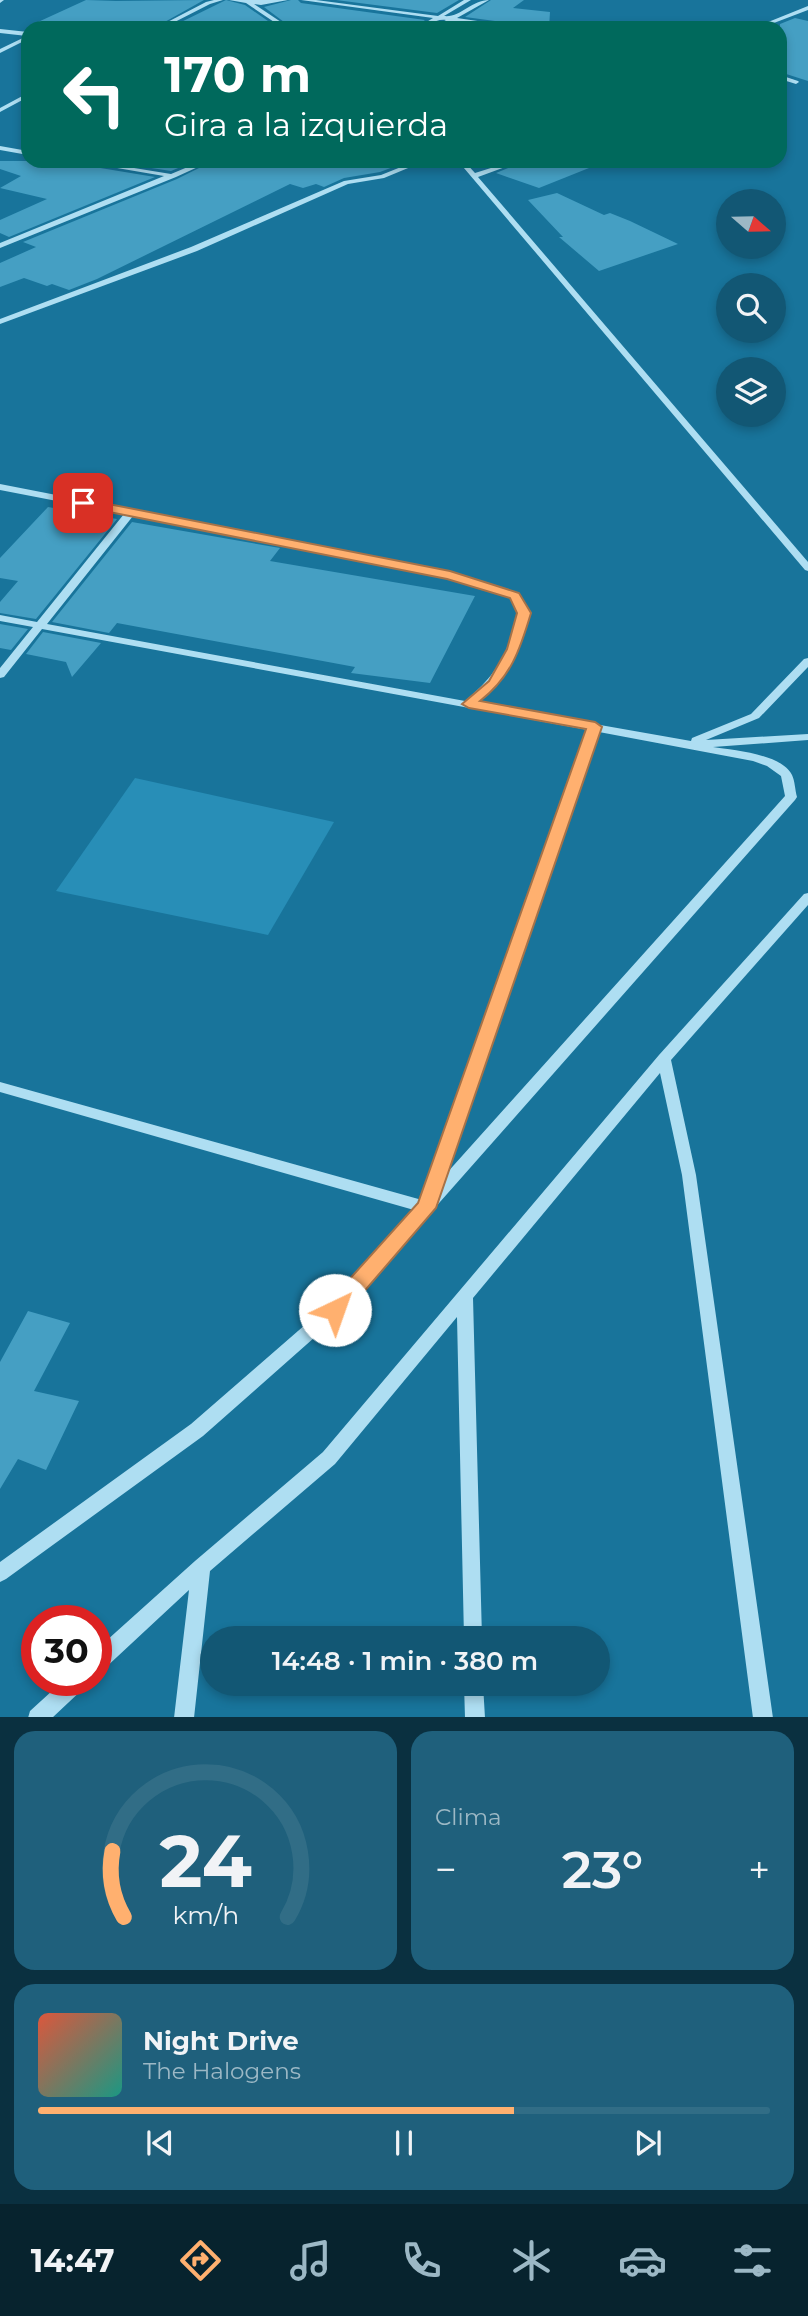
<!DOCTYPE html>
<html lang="es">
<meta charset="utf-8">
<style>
:root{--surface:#125774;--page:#1f607c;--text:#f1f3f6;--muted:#9cb8c5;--line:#316d86;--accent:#ffb06f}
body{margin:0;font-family:Montserrat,sans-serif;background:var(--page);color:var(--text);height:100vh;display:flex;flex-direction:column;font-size:26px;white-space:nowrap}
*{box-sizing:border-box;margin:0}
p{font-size:23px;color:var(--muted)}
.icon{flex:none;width:38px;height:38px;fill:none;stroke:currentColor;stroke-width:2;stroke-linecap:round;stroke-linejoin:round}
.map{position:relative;height:1717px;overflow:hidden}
.panel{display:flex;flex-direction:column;gap:14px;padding:14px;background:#0a3040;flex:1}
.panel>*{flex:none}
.top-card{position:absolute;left:21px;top:21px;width:766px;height:147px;border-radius:21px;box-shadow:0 4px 10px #0003;background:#00695c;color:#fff;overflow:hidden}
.needle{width:46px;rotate:110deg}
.buttons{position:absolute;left:716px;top:189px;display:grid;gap:14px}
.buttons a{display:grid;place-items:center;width:70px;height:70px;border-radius:50%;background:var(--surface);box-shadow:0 4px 10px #0003;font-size:35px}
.speed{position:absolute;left:21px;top:1605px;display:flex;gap:14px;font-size:35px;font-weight:700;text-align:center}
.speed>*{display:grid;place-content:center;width:91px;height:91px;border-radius:50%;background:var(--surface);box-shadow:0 4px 10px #0003;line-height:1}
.speed .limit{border:10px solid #d22;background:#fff;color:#111}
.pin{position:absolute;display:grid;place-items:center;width:60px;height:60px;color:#fff;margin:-30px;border-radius:14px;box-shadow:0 4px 10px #0006}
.me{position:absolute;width:77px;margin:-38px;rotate:42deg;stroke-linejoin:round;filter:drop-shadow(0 0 5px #0008)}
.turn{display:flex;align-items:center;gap:24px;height:147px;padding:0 28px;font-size:32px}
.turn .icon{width:91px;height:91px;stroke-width:2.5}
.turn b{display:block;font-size:49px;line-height:60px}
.big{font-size:52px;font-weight:600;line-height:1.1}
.panel .tile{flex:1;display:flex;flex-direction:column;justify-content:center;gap:10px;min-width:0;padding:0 24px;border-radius:21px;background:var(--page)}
.panel .dial{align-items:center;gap:0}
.dial svg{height:182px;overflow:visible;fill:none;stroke:var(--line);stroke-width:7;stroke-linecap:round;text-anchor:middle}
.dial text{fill:var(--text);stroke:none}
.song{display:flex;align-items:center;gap:21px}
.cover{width:84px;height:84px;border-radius:10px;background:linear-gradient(135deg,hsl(10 70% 55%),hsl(170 70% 35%))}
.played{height:7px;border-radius:4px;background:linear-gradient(90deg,var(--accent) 65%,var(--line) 65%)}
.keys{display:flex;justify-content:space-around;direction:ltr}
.heat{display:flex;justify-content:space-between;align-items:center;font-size:38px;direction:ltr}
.panel .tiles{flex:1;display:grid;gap:14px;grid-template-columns:1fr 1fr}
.tile:last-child{grid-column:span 2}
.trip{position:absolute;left:200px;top:1626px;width:410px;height:70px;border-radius:35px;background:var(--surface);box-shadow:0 4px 10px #0003;font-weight:600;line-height:70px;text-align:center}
.tab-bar{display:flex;height:112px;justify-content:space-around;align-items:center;background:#07232e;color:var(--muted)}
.tab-bar .icon{width:49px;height:49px}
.tab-bar .current{color:var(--accent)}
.tab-bar b{font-size:32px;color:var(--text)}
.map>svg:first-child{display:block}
.green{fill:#288eb7}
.building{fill:#459fc3}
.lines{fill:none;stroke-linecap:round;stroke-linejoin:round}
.minor{fill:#aedef2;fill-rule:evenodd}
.route{fill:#ffb06f;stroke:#a67248;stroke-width:2}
</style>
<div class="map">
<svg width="808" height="1718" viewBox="0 0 808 1718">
<rect width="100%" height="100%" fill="#18749b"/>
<!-- green -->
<path class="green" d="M135 778 334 822 268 935 56 891Z"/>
<!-- building -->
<path class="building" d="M86 0 116 1 204 0 154 28H81L38 22Z
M226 0 245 5 278 28H169Z
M291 0H298L301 3 425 20 415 28H292L264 7Z
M336 0H459L437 13Z
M491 0H524L513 8 550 12 549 28H528L525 25 465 17Z
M795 18 808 21V81L780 72V24Z
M0 161H58L155 177 9 237 0 233V220L47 199 0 188 21 176 0 169Z
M145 161H195L171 171 138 166Z
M213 161H409L380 172 344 178 324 187 316 184 303 188 290 184 97 279 69 290 52 284 47 286 24 278 0 287V263L36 247 23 242 177 179Z
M525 161H603L604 162 539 188 496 173Z
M557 193 604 215 610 213 630 221 678 244 599 271 559 237H563L528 200Z
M48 507 117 519 36 619 0 613V602L18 581 0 578V558Z
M132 522 280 548 270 561 475 596 430 683 351 673 355 667 117 623 109 633 52 622Z
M0 624 28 629 11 650 0 648Z
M43 632 101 643 72 677 66 662 26 654Z
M28 1311 70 1323 34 1391 79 1401 46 1470 18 1459 0 1489V1362Z"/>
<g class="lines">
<!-- minor -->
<path class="minor" d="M0 0H4L0 3Z
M214 0H223L210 4 163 28H156L206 2Z
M229 0H288L261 5 254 4 290 28H283L246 3Z
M301 0H316L438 16 464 0H471L444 16C460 18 472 0 489 0L457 18 525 28H509L452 21 439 28H432L446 20C435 18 428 28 417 28L433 18Z
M808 6V10L761 28H753Z
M0 29 28 32V39L0 53V49L27 36 0 33Z
M780 75 798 81 799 82 796 84 780 79Z
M28 93V97L0 112V108Z
M0 146 28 151V155L0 150Z
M76 161H91L171 174 202 161H211L176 177 0 248V243L164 176Z
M416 161H425L384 178 348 184 197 251 0 324V319L191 247 344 181 381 175Z
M458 161H464L475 173 513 161H522L478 177 808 562V571L805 570Z
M0 484 450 572 519 594 529 613C518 652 508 677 476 703L691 741 692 738 751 714 804 659 808 658V667L759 718 706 740 808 734V740L713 747C733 750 782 754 792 775 795 781 795 790 797 797L795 800 341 1314 203 1436 6 1579 0 1582V1562L191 1424 329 1304 414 1210 0 1092V1082L422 1200 588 730 42 629 4 677 0 678V668L33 627 0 621V615L37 622 124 514 0 490ZM133 516 448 578 511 598 519 613C506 654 499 673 465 701L47 624ZM599 732 753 761 767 766 781 776 785 796 445 1175Z
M808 893V905L671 1060 696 1175 773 1718H753L682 1175 660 1073 473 1298 482 1638H464L457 1317 335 1464 210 1571 194 1718H174L189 1590 103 1670 96 1672V1650L195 1561 323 1452 659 1055 804 894Z
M64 1680H88L85 1687 52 1718H28L30 1711Z
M464 1684H483L485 1718H465Z"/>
</g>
<!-- route -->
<path class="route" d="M83 499 450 571 519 593 531 613C520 650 511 677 480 701L595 722 602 727 436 1208 343 1316 335 1319 328 1316 325 1310 328 1303 418 1203 586 729 469 708 462 704 489 681 507 649 517 613 510 598 447 579 79 506 77 503Z"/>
</svg>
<div class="buttons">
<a><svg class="needle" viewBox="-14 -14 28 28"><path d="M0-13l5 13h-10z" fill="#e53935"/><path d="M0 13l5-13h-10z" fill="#9cb8c5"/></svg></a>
<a><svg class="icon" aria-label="search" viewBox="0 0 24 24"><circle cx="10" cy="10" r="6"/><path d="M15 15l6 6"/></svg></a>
<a><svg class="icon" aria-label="layers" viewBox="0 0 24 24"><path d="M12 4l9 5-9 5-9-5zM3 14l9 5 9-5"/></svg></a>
</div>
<div class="speed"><div class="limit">30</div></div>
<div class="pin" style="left:83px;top:503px;background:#d93025"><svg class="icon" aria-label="arrive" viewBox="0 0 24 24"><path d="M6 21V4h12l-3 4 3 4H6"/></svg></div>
<svg class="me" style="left:335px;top:1310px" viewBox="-20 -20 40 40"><circle r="19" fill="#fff"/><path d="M0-13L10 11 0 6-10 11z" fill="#ffb06f"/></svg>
<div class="trip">14:48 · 1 min · 380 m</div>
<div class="top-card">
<div class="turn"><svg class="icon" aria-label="left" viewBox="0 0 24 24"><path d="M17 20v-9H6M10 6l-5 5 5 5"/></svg><div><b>170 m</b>Gira a la izquierda</div></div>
</div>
</div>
<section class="panel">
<div class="tiles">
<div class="tile dial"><svg viewBox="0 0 100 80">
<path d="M14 69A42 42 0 1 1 86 69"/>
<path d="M14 69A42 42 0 0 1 9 40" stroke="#ffb06f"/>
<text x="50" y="56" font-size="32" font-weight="700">24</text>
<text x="50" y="72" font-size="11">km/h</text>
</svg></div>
<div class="tile"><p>Clima</p>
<div class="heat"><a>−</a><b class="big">23°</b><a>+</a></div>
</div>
<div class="tile">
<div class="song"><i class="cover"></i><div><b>Night Drive</b><p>The Halogens</p></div></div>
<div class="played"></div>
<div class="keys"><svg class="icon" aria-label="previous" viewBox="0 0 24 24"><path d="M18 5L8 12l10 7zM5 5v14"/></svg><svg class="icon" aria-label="pause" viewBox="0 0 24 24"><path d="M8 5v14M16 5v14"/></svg><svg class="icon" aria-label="next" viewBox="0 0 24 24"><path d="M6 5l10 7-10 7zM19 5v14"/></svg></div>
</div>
</div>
</section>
<nav class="tab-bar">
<b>14:47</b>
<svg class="icon current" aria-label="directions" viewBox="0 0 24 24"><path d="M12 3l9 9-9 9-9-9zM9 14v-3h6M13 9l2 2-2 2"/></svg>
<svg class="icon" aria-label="music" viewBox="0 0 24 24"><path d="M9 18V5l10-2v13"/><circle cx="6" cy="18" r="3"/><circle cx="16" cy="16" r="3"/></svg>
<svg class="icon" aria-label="phone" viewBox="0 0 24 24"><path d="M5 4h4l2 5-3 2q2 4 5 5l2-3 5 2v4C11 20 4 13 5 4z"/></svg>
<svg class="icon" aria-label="climate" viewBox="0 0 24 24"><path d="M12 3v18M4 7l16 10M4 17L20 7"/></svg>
<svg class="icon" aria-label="car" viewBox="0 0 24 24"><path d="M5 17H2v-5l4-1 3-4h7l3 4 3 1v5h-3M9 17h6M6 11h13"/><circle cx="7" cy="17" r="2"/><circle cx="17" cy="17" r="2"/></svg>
<svg class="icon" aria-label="filters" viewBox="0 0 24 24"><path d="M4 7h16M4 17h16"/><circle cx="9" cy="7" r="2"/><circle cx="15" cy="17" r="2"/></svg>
</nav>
